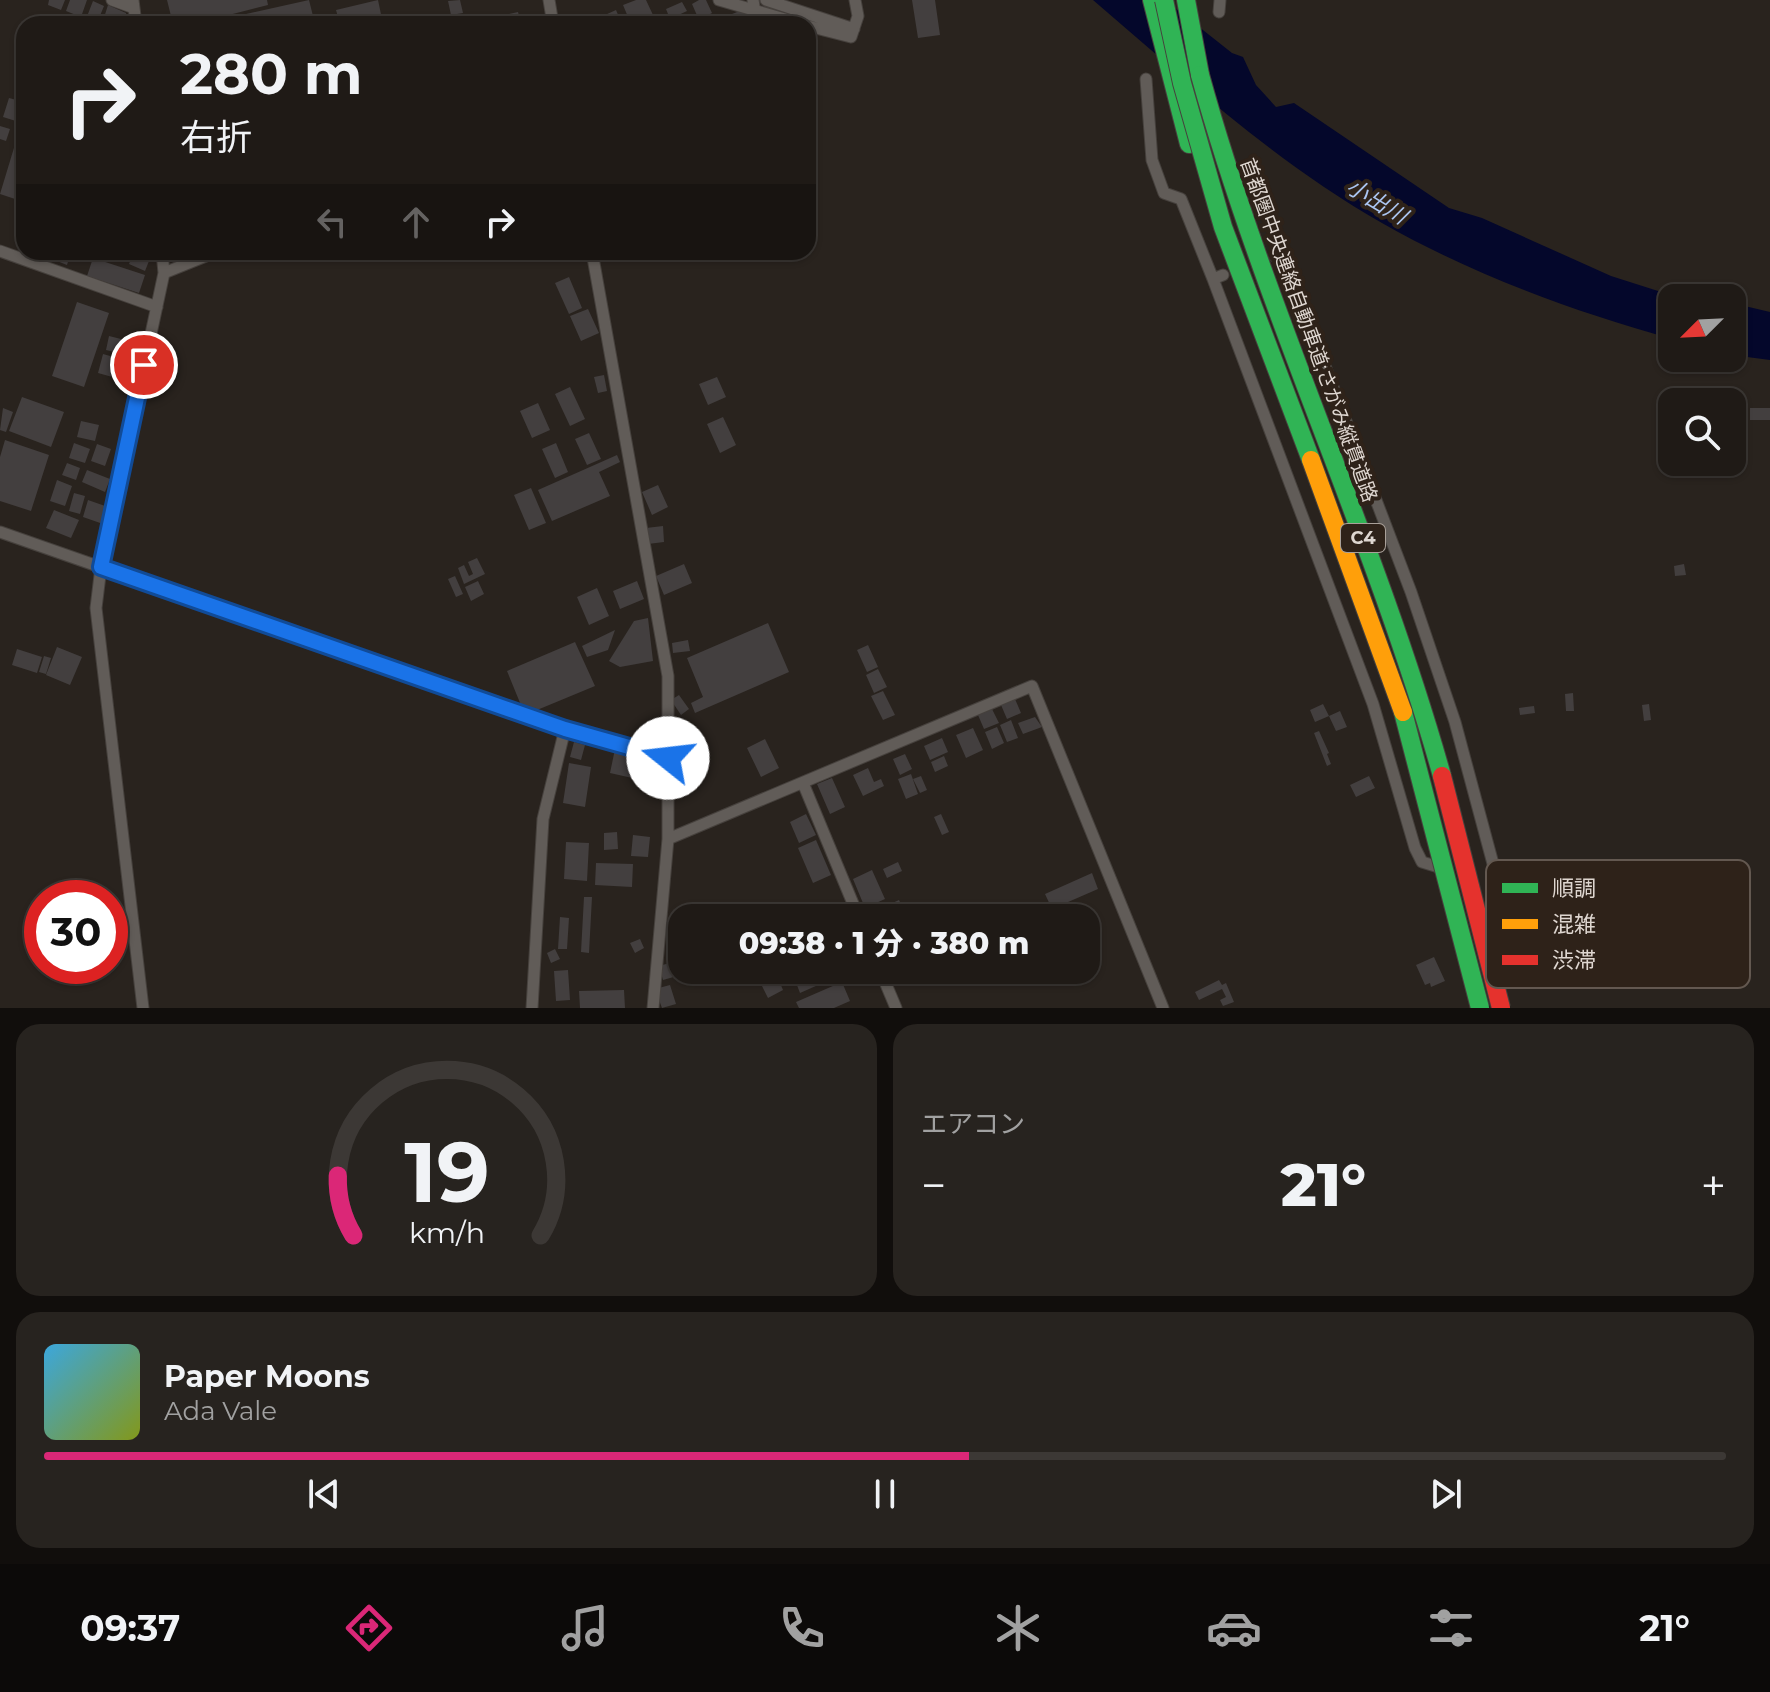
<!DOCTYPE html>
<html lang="ja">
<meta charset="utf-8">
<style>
:root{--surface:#1f1a16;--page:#27231f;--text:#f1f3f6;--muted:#a1a1a1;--line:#3c3835;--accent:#db2777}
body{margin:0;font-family:Montserrat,"Noto Sans JP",sans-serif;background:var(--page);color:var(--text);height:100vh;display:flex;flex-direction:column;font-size:30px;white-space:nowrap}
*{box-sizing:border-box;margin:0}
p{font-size:26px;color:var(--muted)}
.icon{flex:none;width:44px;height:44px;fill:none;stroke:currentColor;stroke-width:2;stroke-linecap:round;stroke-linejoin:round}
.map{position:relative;height:1008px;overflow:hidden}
.drawer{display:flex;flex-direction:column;gap:16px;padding:16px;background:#110e0c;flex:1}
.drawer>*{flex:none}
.banner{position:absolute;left:16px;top:16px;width:800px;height:244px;border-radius:24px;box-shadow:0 2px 6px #0004,0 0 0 2px var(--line);background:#1f1a16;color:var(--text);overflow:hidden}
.needle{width:52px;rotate:246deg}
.tools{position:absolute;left:1658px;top:284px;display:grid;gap:16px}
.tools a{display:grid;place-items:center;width:88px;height:88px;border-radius:16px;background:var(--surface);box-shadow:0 2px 6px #0004,0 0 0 2px var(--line);font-size:40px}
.speed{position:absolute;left:24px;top:880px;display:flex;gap:16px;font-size:40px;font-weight:700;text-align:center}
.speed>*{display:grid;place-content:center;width:104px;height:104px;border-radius:50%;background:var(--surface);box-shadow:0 2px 6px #0004,0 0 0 2px var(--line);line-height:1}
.speed .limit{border:12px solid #d22;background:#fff;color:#111}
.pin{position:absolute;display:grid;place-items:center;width:68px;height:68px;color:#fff;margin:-34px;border:4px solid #fff;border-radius:50%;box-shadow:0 2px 8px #0007}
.me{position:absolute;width:88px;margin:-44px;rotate:286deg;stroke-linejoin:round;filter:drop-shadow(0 0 6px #0008)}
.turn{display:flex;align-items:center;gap:28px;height:168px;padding:0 32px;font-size:36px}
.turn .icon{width:104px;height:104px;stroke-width:2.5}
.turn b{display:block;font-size:56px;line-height:68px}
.lanes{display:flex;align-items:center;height:76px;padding:0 32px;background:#0003;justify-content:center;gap:40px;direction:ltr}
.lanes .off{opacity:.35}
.big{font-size:60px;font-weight:800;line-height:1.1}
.drawer .card{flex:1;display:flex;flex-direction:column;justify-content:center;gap:12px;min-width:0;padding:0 28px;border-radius:24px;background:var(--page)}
.drawer .dial{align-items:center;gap:0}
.dial svg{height:208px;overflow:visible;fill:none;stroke:var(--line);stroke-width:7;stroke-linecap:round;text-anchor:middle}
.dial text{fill:var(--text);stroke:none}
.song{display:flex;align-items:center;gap:24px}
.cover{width:96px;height:96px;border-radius:12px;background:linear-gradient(135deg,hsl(200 70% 55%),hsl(70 70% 35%))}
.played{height:8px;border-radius:4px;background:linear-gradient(90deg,var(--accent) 55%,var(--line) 55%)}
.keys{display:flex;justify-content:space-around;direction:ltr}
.heat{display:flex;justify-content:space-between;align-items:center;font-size:44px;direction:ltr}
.drawer .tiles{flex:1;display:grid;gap:16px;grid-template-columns:1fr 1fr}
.card:last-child{grid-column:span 2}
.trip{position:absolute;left:668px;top:904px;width:432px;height:80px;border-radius:24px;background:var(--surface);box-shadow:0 2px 6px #0004,0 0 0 2px var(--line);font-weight:800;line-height:80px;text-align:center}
.tab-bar{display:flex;height:128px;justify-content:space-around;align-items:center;background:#0c0a09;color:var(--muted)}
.tab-bar .icon{width:56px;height:56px}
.tab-bar .selected{color:var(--accent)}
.tab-bar b{font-size:36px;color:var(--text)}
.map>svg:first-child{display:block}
.water{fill:#04072b}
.building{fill:#433f3f}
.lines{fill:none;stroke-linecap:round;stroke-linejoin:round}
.street-casing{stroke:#46413d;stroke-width:13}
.fast-casing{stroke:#46413d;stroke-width:20}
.street{stroke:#615c58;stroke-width:11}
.fast{stroke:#30b455;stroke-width:18}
.fast-bridge-casing{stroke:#46413d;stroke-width:20;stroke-linecap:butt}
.slow-bridge-casing{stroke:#46413d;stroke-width:20;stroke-linecap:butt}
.jam-bridge-casing{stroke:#46413d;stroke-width:20;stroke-linecap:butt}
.fast-bridge{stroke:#30b455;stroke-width:18}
.slow-bridge{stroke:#ff9f0a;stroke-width:18}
.jam-bridge{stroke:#e5322d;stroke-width:18}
.route-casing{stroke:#114b97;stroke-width:20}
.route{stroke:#1a73e8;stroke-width:14}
.labels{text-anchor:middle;stroke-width:8;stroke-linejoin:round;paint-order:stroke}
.shield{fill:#2e2219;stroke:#a9a099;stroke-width:2}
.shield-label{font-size:18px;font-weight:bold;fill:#ded6d0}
.street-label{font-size:20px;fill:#ded6d0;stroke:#2e2219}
.water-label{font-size:22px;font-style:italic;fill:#abc5f1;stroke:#2e2219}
.key{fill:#2e2219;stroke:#635850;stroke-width:2}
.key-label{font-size:22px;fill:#ded6d0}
</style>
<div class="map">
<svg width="1770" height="1008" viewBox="0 0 1770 1008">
<rect width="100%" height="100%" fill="#29231e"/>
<!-- water -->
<path class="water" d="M1093 0H1165L1232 53 1243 57 1256 85 1276 107 1294 103 1449 208 1482 218 1611 276 1680 298H1672V339C1550 305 1429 258 1324 187 1242 132 1168 64 1093 0Z
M1732 303 1770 312V360L1732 355Z"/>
<!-- building -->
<path class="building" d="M49 0H65L61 10 48 5Z
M70 0H87L81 17 66 11Z
M167 0H267L268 5 194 24H173Z
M309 0 315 24H206V23Z
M378 0 382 19 340 24 336 10Z
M460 0 463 13 451 15 448 1Z
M636 0H646L653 15 631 24 623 5Z
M699 0H706L712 13 699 20 692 4Z
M912 0H935L940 35 918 38Z
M93 1 104 6 97 23 86 19Z
M682 2 687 11 670 19 666 9Z
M108 5 126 13 127 24H102Z
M745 9 751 24H735L732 14Z
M616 10 622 24H585Z
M518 12 521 23 507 24 505 15Z
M718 15 722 24H702L701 21Z
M463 16 465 24H434V23Z
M9 98 24 102 19 122 3 117Z
M0 126 10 129 6 141 0 139Z
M20 128 24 129V202L0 194Z
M55 252H71L67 265 52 259Z
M133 254 149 261 145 271 129 264Z
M93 258 145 275 139 293 87 276Z
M569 277 582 308 569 314 555 283Z
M77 302 109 313 84 387 52 376Z
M588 309 599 333 581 341 570 316Z
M109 336 125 340 122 354 106 350Z
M103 354 128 361 123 380 98 373Z
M604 375 607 391 598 393 594 377Z
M717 377 726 397 708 405 699 384Z
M570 387 585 419 570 426 555 394Z
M22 397 64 412 51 447 9 431Z
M538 403 550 430 532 438 520 411Z
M3 408 13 412 6 432 0 430Z
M1750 408H1770V420H1750Z
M723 417 736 445 720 453 707 424Z
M81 421 99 425 95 441 77 437Z
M589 433 601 459 587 465 575 439Z
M5 440 49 455 31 511 0 501V457Z
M74 443 90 449 85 463 69 458Z
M556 443 568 472 555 478 542 449Z
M97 444 111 449 105 466 91 461Z
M617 455 620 462 599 472 610 496 552 521 538 490Z
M67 463 80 468 76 480 62 475Z
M87 470 110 479 105 492 82 482Z
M57 480 72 486 65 506 50 501Z
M658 485 668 507 652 515 642 492Z
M531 488 546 523 529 530 514 495Z
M74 493 85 496 80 514 69 511Z
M88 500 108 507 103 524 83 517Z
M54 510 79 520 71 538 46 528Z
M663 526 664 542 648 544 646 528Z
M477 558 485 574 464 584 458 568 464 565 469 576 473 574 468 562Z
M684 564 692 583 664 595 656 576Z
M1684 564 1686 575 1675 576 1674 566Z
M455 576 463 594 456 597 448 579Z
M478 581 484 594 471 601 465 587Z
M637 581 644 599 620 609 613 591Z
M597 588 609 616 589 625 577 597Z
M648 618 653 661 620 667 609 661 634 621Z
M768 623 789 672 695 713 691 703 703 697 687 658Z
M615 630 608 650 587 657 582 646Z
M688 640 690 651 673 653 672 643Z
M575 642 595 686 525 715 507 671Z
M868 645 878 667 867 672 857 650Z
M57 647 82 657 70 685 46 675Z
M17 649 42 657 37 673 12 665Z
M44 656 51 658 46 674 39 672Z
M878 669 887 687 874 693 866 675Z
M883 691 895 715 883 720 871 696Z
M1573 693 1574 711H1566L1565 694Z
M679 695 689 709 681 715 671 700Z
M1015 699 1021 713 1007 719 1001 705Z
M1323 704 1329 716 1315 722 1310 710Z
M1649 704 1651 720 1644 721 1642 705Z
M1534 706 1535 713 1520 715 1519 708Z
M992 709 999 723 984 729 978 715Z
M1340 711 1347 727 1336 731 1329 716Z
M1035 717 1042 727 1023 734 1018 723Z
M1011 720 1018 738 1007 742 1000 725Z
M997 727 1004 743 992 749 985 732Z
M973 728 983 750 966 758 956 735Z
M1319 731 1329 753 1327 754 1331 764 1327 766 1314 733Z
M687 735 697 757 681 764 671 742Z
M942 738 948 752 930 760 924 746Z
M765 739 779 768 761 777 747 748Z
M574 742 585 745 581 760 570 757Z
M615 749 645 756 641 780 610 773Z
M905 754 912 769 900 775 893 759Z
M944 756 948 766 935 772 931 762Z
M569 763 591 767 585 807 563 803Z
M868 768 874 782 881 779 884 786 863 796 853 775Z
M911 774 918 794 906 799 898 779Z
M921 776 927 790 920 793 913 779Z
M1369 776 1375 788 1356 797 1350 785Z
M832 778 845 807 830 814 817 784Z
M806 814 816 835 799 843 790 822Z
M941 814 949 832 942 835 934 817Z
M617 832 618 849 604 850V833Z
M633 835 650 837 648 857 631 856Z
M816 840 831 875 813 883 798 848Z
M566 842 589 843 587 881 564 879Z
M898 862 902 871 887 878 883 869Z
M596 863 633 864 632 887 595 885Z
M872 870 885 899 865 908 853 879Z
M1092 873 1098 889 1052 909 1045 894Z
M584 897H592L589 953 581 952Z
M899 900 907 917 871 918 869 914Z
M560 917 569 918 567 949H558Z
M640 939 644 948 635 953 630 943Z
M555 949 560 959 551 963 547 953Z
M1434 957 1445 981 1431 987 1430 983 1425 985 1416 965Z
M680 960 684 974 663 980 659 966Z
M568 970 570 1000 556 1001 554 971Z
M818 970H852L800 993 795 980Z
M778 978 783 990 768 998 762 986Z
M1219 980 1222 985 1226 983 1234 1002 1223 1006 1220 1000 1226 997 1222 989 1199 1000 1195 992Z
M842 982 850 1001 834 1008H799L796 1002Z
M670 985 676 1004 662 1008 655 989Z
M624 990 625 1008H580L579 991Z"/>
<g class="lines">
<!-- street casing -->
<g class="street-casing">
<path id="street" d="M112 0 134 8
M133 0 136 24
M549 0 553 24
M719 0 802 24
M753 0 757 24
M766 0 854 29
M1219 12 1220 0
M808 26 851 37 858 16 855 0
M1146 79 1152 160 1164 193 1181 199 1213 279
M0 251 157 307
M592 252 668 676V839L653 1008
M1275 256 1282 253 1411 592 1455 722 1514 942 1513 948 1496 960
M164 273 216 252
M1223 275 1213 279 1373 704 1415 848 1422 862 1445 869
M0 532 565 729 668 758
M803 783 859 918
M668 839 1032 686 1163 1008
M880 970 896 1008
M143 1008 96 608 101 567 164 273 162 252
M532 1008 543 819 565 729"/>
</g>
<!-- fast casing -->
<g class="fast-casing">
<path id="fast" d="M1152 0 1189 144
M1186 0 1200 75"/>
</g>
<!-- street -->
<use href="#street" class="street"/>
<!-- fast -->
<use href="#fast" class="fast"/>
<!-- fast-bridge casing -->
<g class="fast-bridge-casing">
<path id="fast-bridge" d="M1164 0 1182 83 1223 227 1311 460
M1200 75C1266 314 1375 537 1442 776
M1403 712 1480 1008"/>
</g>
<!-- slow-bridge casing -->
<g class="slow-bridge-casing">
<path id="slow-bridge" d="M1311 460 1403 712"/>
</g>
<!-- jam-bridge casing -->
<g class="jam-bridge-casing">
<path id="jam-bridge" d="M1442 776 1501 1008"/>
</g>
<!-- fast-bridge -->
<use href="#fast-bridge" class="fast-bridge"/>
<!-- slow-bridge -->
<use href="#slow-bridge" class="slow-bridge"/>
<!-- jam-bridge -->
<use href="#jam-bridge" class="jam-bridge"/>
</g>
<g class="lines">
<!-- route casing -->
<g class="route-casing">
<path id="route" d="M144 365 101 567 565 729 668 758"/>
</g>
<!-- route -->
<use href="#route" class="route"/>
</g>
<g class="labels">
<!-- shield labels -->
<rect class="shield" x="1341" y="524" width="44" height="28" rx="6"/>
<g class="shield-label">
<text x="1363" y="544">C4</text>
</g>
<!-- street labels -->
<g class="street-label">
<text transform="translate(1309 330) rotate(70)" y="7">首都圏中央連絡自動車道;さがみ縦貫道路</text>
</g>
<!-- water labels -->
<g class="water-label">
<text transform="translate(1377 201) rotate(31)" y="8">小出川</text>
</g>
</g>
<!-- legend -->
<rect x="1486" y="860" width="264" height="128" rx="12" class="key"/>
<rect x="1502" y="883" width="36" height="10" fill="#30b455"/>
<rect x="1502" y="919" width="36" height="10" fill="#ff9f0a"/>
<rect x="1502" y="955" width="36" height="10" fill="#e5322d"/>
<g class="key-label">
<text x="1552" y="896">順調</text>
<text x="1552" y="932">混雑</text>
<text x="1552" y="968">渋滞</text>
</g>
</svg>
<div class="tools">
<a><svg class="needle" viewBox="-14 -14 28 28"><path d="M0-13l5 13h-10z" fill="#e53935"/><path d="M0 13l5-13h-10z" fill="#a1a1a1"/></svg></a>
<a><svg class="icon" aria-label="search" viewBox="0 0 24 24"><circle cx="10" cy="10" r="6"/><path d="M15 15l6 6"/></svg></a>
</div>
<div class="speed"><div class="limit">30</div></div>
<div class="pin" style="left:144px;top:365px;background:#d93025"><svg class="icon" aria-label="arrive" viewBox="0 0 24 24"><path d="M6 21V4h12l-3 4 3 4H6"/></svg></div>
<svg class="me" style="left:668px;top:758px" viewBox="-20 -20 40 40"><circle r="19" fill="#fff"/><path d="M0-13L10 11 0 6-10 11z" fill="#1a73e8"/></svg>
<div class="trip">09:38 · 1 分 · 380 m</div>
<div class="banner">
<div class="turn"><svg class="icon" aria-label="right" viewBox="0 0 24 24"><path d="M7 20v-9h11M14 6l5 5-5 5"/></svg><div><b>280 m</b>右折</div></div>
<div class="lanes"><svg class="icon off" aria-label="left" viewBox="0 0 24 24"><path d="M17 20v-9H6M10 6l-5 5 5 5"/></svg><svg class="icon off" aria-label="ahead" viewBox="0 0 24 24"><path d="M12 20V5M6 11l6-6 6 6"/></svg><svg class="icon" aria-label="right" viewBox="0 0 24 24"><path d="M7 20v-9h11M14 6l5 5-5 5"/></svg></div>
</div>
</div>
<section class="drawer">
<div class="tiles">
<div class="card dial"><svg viewBox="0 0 100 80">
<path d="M14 69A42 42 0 1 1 86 69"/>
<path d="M14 69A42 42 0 0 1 8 46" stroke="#db2777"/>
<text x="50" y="56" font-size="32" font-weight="700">19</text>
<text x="50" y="72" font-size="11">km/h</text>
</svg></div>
<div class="card"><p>エアコン</p>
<div class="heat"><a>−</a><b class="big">21°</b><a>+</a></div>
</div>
<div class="card">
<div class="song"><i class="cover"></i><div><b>Paper Moons</b><p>Ada Vale</p></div></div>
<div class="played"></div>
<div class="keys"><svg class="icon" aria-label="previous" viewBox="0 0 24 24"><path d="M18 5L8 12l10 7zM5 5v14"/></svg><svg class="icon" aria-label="pause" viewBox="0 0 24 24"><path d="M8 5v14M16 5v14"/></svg><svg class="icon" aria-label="next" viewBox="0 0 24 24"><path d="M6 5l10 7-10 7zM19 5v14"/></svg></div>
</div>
</div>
</section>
<nav class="tab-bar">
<b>09:37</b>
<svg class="icon selected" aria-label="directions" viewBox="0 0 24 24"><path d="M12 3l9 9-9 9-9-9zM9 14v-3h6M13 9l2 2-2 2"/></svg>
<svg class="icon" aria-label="music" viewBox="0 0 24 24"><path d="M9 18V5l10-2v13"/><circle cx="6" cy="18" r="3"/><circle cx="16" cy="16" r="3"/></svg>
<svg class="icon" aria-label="phone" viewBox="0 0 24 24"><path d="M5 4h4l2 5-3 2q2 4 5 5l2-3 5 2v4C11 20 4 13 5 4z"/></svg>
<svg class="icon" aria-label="climate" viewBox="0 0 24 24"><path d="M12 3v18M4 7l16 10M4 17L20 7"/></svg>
<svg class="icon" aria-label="car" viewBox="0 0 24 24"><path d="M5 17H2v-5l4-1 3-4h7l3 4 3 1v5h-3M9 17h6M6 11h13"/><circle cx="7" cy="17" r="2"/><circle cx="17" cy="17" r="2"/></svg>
<svg class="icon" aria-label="filters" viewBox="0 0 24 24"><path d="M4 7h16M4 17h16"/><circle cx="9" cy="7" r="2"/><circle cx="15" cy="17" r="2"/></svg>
<b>21°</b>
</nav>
